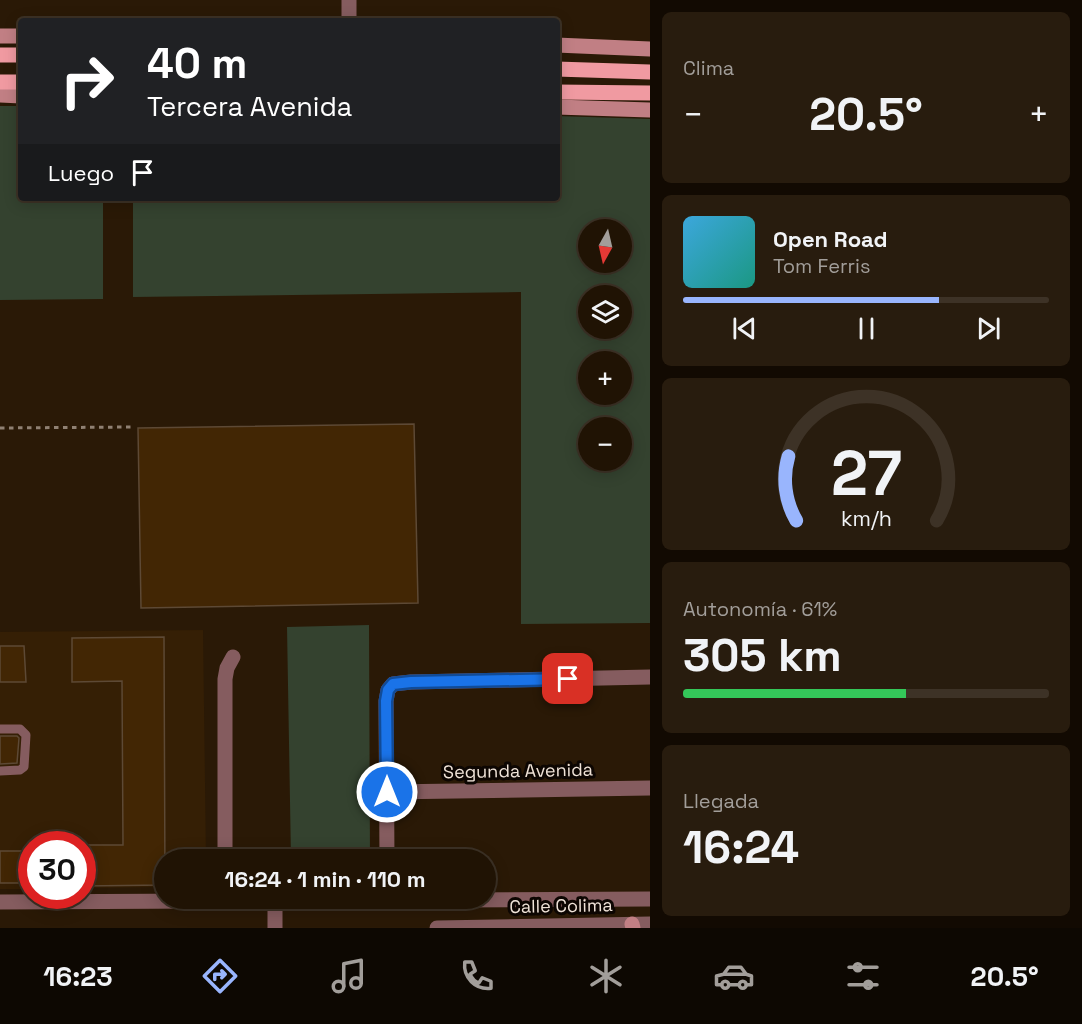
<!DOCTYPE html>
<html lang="es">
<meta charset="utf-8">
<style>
:root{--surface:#201304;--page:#281c0e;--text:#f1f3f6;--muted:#a29e9a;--line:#3d3226;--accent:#99b5fd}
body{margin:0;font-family:"Space Grotesk",sans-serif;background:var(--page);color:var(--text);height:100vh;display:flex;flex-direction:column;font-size:22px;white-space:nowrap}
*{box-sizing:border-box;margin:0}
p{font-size:20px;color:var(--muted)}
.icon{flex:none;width:33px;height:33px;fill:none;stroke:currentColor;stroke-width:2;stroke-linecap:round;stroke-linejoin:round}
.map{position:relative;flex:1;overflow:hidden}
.drawer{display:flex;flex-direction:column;gap:12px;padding:12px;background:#120a02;width:432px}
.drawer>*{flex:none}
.guide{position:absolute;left:18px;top:18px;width:542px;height:183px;border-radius:6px;box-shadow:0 3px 15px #0003,0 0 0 2px var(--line);background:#202124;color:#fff;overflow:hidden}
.needle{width:39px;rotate:188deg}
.buttons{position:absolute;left:578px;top:219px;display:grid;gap:12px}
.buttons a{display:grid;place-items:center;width:54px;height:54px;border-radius:50%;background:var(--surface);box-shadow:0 3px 15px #0003,0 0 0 2px var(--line);font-size:30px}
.speed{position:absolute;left:18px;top:831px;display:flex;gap:12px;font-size:30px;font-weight:700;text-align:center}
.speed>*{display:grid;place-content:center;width:78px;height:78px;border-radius:50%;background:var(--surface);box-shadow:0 3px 15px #0003,0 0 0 2px var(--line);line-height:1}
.speed .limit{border:9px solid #d22;background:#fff;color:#111}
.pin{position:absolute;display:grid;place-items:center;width:51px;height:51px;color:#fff;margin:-26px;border-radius:12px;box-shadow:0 3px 9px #0006}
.me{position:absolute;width:66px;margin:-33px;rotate:0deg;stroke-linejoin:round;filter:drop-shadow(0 0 4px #0008)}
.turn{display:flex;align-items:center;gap:21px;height:126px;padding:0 30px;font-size:27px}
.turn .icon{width:78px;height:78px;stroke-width:2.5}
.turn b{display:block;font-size:42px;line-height:51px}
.then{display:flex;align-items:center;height:57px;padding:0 30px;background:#0003;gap:12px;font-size:22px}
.big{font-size:45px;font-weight:700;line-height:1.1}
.drawer .tile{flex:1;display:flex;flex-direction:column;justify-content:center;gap:9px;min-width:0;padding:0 21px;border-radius:9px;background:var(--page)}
.drawer .dial{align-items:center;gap:0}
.dial svg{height:156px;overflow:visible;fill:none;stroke:var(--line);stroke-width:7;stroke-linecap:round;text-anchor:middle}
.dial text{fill:var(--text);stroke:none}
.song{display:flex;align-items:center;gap:18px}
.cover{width:72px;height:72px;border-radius:9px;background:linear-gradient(135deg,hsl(200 70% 55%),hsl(170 70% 35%))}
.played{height:6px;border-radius:3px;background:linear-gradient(90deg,var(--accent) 70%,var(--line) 70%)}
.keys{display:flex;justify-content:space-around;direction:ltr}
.heat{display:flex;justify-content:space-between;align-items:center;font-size:33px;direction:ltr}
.charge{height:9px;border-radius:4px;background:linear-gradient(90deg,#34c759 61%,var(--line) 0)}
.trip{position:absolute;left:154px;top:849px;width:342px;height:60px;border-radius:30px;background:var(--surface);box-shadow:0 3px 15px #0003,0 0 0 2px var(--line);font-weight:700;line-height:60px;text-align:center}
.tabs{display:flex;height:96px;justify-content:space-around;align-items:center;background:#0d0802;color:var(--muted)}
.tabs .icon{width:42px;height:42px}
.tabs .on{color:var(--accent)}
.tabs b{font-size:27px;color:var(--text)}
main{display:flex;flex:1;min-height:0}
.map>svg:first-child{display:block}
.built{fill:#351f05}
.green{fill:#34422f;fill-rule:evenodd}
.building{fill:#422604;stroke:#5d4935;stroke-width:1.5}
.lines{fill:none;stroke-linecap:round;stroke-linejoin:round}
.path{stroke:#908173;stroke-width:3;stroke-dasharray:4.5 4.5;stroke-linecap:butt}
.lane{stroke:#855c5f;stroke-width:9}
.street{stroke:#855c5f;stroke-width:15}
.secondary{stroke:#c17f84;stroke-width:15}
.primary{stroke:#f09aa1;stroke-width:15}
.route-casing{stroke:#114b97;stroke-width:15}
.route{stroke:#1a73e8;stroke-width:10}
.labels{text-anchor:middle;stroke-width:6;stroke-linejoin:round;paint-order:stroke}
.street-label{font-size:18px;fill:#f0e3d8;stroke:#0d0602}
</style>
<main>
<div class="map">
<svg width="650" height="928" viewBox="0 0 650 928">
<rect width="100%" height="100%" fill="#2a1906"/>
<!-- built -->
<path class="built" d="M203 630 206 859 165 860V887L83 888 82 844H32L31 889H0V632Z"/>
<!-- green -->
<path class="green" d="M0 106H21V198H103V299L0 300Z
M557 116 650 119V623L521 624V292L133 297V198H556ZM588 230H621V262H588ZM588 296H621V328H588ZM588 362H621V394H588ZM588 428H621V460H588Z
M369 625 370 859H291L287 627Z"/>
<!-- building -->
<path class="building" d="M414 424 418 603 141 608 138 428Z
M164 637 165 885 82 886V845H123L122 681 72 682V638Z
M0 646H24L26 682H0Z
M0 736H17L19 738 17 763 0 764Z
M0 851H32V883H0Z"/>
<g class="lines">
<!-- path -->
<path class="path" d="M0 428 131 427"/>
<!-- lane -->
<path class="lane" d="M0 729H20L26 735 24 767 20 770 0 771"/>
<!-- street -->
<path class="street" d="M349 0V21
M387 792 650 788
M225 860V679L227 668 233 657
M387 860 386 701 388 690 393 684 411 682 650 677
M275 901V928
M0 902 650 899
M437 928 650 924"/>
<!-- secondary -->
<path class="secondary" d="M0 36H21
M556 45 650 49
M0 95 21 96
M556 107 650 110
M632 924 633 928"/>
<!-- primary -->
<path class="primary" d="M0 55H21
M556 69 650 72
M0 82H21
M556 92 650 93"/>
</g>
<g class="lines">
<!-- route casing -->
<g class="route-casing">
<path id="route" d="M387 792 386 701 388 690 393 684 411 682 568 679"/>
</g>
<!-- route -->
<use href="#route" class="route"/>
</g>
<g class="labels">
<!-- street labels -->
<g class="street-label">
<text transform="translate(518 771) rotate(-1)" y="6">Segunda Avenida</text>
<text transform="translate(561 906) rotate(-1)" y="6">Calle Colima</text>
</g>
</g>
</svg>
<div class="buttons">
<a><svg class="needle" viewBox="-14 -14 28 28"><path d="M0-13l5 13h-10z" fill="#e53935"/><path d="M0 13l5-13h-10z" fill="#a29e9a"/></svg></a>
<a><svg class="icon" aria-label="layers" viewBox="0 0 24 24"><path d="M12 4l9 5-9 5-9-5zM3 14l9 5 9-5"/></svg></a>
<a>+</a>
<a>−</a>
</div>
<div class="speed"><div class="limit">30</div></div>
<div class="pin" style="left:568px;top:679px;background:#d93025"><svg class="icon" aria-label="arrive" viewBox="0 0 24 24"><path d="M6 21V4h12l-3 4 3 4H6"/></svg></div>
<svg class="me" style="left:387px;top:792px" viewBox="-20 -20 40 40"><circle r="17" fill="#1a73e8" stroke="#fff" stroke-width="3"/><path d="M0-11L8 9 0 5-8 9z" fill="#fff"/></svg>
<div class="trip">16:24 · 1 min · 110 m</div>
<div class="guide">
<div class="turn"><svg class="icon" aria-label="right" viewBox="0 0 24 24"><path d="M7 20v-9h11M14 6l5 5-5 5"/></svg><div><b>40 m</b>Tercera Avenida</div></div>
<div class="then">Luego<svg class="icon" aria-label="arrive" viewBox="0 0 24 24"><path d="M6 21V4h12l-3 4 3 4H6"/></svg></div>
</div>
</div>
<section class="drawer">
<div class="tile"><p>Clima</p>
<div class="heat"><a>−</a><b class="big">20.5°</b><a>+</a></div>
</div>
<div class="tile">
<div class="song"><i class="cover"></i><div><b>Open Road</b><p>Tom Ferris</p></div></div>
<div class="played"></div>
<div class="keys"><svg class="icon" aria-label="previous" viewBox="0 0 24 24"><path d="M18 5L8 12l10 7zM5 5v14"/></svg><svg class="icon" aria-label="pause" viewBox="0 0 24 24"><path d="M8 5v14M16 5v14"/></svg><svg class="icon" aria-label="next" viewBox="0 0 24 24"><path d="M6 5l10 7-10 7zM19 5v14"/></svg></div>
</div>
<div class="tile dial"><svg viewBox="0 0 100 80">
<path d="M14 69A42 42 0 1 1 86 69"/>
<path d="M14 69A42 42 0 0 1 10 36" stroke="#99b5fd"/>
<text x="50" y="56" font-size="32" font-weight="700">27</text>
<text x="50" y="72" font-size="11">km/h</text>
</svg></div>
<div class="tile"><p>Autonomía · 61%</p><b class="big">305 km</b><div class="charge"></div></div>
<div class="tile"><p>Llegada</p><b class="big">16:24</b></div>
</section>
</main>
<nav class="tabs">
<b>16:23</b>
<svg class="icon on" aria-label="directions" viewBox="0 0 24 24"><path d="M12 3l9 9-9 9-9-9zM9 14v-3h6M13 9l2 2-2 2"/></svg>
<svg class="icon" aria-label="music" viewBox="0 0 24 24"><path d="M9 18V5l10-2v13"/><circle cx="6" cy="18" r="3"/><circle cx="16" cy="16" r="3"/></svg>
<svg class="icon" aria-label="phone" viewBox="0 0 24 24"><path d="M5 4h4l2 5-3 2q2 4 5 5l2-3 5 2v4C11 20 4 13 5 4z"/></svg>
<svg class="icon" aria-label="climate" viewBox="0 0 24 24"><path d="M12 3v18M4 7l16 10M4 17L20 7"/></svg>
<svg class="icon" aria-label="car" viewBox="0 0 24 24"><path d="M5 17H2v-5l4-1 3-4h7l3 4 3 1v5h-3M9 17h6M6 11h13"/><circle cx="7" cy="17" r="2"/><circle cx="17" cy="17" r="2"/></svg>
<svg class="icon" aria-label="filters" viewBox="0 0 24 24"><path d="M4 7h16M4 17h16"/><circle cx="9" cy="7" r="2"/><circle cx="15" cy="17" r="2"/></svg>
<b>20.5°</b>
</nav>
